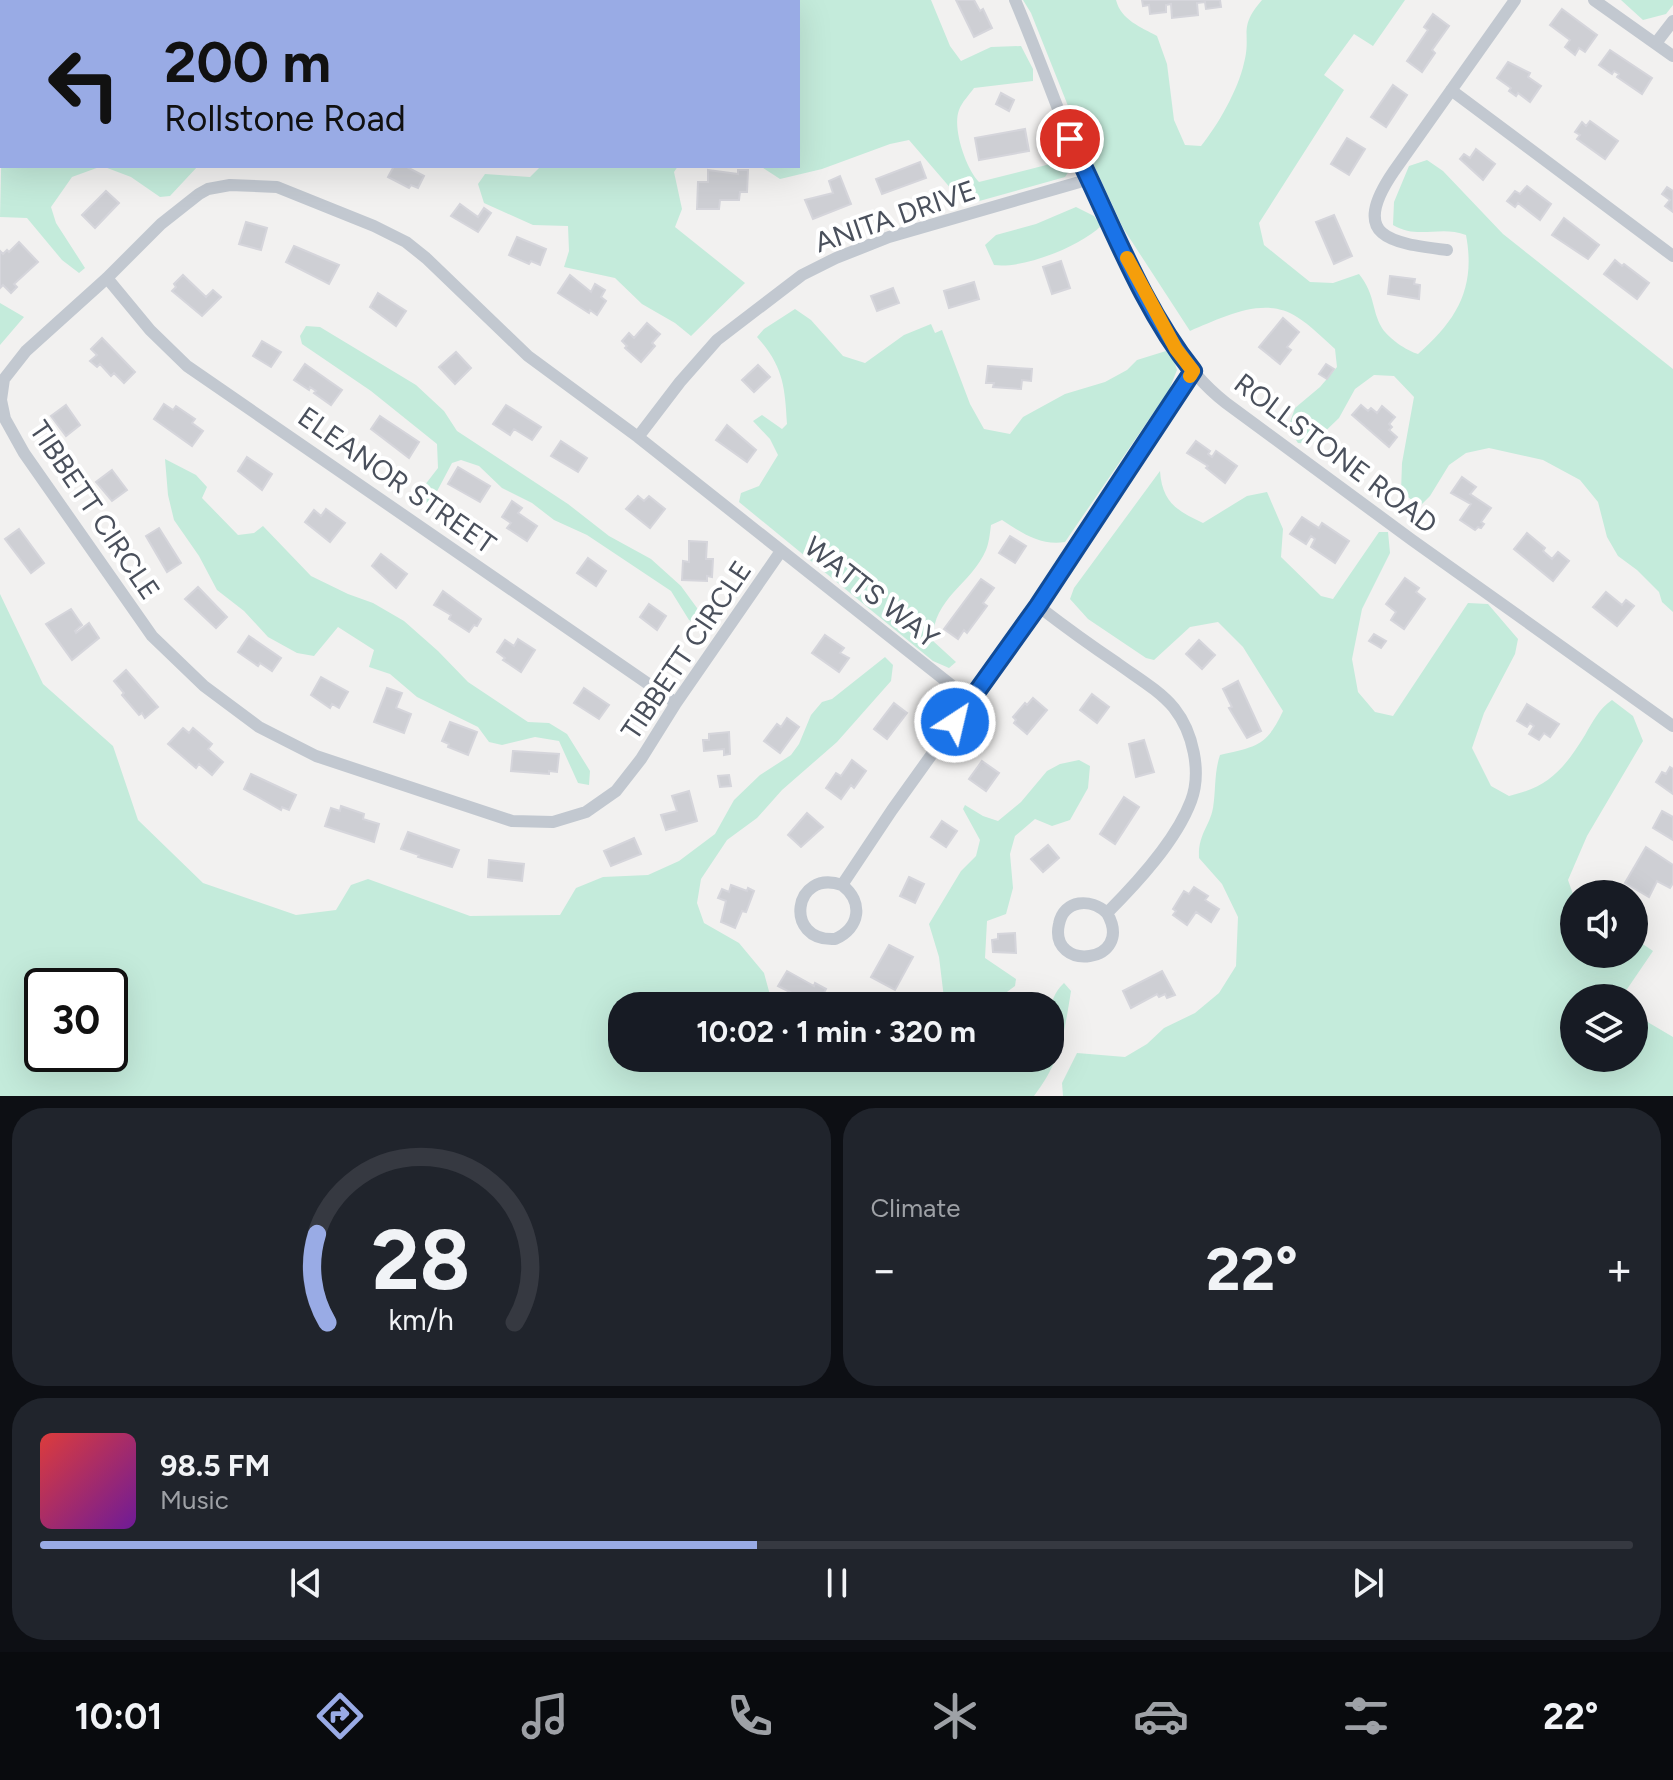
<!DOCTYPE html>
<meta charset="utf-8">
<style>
:root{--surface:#171b24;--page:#20242c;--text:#f1f3f6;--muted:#9ea1a6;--line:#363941;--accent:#99abe5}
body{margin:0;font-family:Figtree,sans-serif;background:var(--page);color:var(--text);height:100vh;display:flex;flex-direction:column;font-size:30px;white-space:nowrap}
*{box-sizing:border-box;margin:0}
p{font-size:26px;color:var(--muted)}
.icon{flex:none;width:44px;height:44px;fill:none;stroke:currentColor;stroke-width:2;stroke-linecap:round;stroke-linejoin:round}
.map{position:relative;height:1096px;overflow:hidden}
.sheet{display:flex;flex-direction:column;gap:12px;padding:12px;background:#0d0f14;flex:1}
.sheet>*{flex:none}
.top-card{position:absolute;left:0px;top:0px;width:800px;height:168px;box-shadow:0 8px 32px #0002;background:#99abe5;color:#111;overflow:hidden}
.tools{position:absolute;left:1560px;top:880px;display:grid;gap:16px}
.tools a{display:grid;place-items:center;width:88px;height:88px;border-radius:50%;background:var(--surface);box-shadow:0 8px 32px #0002;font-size:40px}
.speed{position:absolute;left:24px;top:968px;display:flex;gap:16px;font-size:40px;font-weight:700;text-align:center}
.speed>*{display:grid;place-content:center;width:104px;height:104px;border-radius:50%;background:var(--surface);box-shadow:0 8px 32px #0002;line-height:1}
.speed .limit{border:4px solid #111;border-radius:12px;background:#fff;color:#111}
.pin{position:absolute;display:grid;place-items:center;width:68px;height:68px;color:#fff;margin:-34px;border:4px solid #fff;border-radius:50%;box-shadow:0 2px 8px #0007}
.me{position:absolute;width:88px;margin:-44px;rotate:35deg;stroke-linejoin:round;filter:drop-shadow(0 0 6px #0008)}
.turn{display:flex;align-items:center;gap:28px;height:168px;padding:0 32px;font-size:36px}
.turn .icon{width:104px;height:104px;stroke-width:2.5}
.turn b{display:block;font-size:56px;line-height:68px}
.big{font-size:60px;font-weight:700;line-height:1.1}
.sheet .card{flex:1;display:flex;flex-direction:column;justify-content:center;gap:12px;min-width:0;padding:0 28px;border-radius:32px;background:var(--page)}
.sheet .dial{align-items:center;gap:0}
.dial svg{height:208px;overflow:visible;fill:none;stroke:var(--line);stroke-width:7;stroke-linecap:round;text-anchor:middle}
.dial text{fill:var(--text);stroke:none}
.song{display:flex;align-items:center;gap:24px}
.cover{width:96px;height:96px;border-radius:12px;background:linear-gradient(135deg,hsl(0 70% 55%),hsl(280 70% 35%))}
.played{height:8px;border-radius:4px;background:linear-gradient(90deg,var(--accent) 45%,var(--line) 45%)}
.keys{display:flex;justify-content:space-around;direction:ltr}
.heat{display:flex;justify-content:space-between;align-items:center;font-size:44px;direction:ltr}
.sheet .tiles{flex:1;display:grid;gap:12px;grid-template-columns:1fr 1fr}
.card:last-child{grid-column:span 2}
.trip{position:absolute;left:608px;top:992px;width:456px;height:80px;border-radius:32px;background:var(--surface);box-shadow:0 8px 32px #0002;font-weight:700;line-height:80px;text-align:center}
.tabs{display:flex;height:128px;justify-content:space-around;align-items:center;background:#090b0e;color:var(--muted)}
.tabs .icon{width:56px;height:56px}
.tabs .on{color:var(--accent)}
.tabs b{font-size:36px;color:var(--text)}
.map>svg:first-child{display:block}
.green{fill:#c4ebdb;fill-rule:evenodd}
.building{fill:#cecfd4;stroke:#d5d5db;stroke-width:2}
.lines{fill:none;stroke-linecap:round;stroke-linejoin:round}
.street{stroke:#c2c8d0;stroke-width:12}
.route-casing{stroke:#114b97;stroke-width:20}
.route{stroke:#1a73e8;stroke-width:14}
.slow{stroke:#f59e0b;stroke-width:14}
.labels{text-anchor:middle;stroke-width:8;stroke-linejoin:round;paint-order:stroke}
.street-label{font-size:28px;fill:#4a505c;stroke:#fff}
</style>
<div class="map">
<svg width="1673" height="1096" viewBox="0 0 1673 1096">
<rect width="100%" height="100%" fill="#f2f1f0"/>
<!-- green -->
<path class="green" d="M0 0H599L2 2V10Z
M793 0H931L950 46 961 61 991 47 1021 46 1033 69V81L974 88C969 95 962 102 959 110 952 128 966 169 979 182L1062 161 1071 168 1065 177 965 205 909 140 890 144 822 169 780 179 760 166H798V2H792Z
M1023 0H1116C1121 20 1141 27 1157 36L1167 64 1174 120 1185 145 1201 146C1218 125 1238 90 1244 63 1252 33 1237 29 1262 0H1405L1373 46 1354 34 1324 75 1344 90 1259 223 1264 245 1310 282 1333 283 1359 274C1376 296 1371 309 1382 328 1388 338 1407 351 1418 354 1457 320 1476 288 1466 235 1440 225 1418 240 1393 225L1394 202 1409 166 1427 160 1443 171 1503 234 1673 369V612L1662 602 1659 592 1637 570 1618 556 1607 537 1598 502 1580 480 1543 460 1489 448 1466 453 1449 465 1430 496 1420 506 1401 492 1402 463 1414 397 1394 376 1374 375 1355 389 1339 418 1312 444 1298 443 1288 428 1295 408 1320 387 1337 367 1335 349C1323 338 1310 325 1297 317 1264 295 1222 318 1190 331L1123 228 1078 131 1031 13Z
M1621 0H1673V5L1666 14 1643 20Z
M2 130V166H198L170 196 160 197 131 177 102 166 72 177 51 207 56 223 85 268 79 273 62 260 27 218 0 217Z
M541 166H678L674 172 682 209 675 227 745 283 691 336 675 323 642 304 615 278 564 267 569 251 568 226 533 225 484 203 478 184 485 174 530 177Z
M1076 207 1094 216 1101 226C1079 247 1023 269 994 265L985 245 996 235 1036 224Z
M0 303 24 317 0 345Z
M795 309 811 320 843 356 865 363 904 335 931 324 935 333 942 330 970 404 984 429 1010 434 1023 417 1065 394 1105 382 1127 370 1137 360 1166 351 1173 358 1177 370 1169 390 1065 542C1041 546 1022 533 1002 520L991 525C990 533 989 543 986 550 971 585 932 598 933 641L956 662 949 668 933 661 739 502 741 493 759 486 778 455 770 439 753 421 762 415 782 429 787 424C785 386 783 366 757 337L764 329Z
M306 326 320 327 416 385 444 411 457 431 568 504 609 536 651 559 681 586 705 619 703 626 689 620 671 591 587 535 554 520 532 503 502 488 479 466 461 460 452 463 434 497 423 506 414 499 438 468 437 444 371 391 302 344 300 336Z
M165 459 196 475 207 487 202 498 238 535 254 533 263 526 311 576 348 594 373 603 404 621 438 651 468 682 528 722 549 723 567 734 590 771 589 785 578 783 559 741 535 737 502 745 489 742 478 727 417 697 390 674 369 667 374 650 338 627 314 656 297 653 268 637 244 611 217 590 199 556 174 520 168 495Z
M1160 471C1162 502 1177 511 1203 523L1247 496 1267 492 1283 529 1281 557 1321 596 1333 599 1379 532H1388L1390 553 1362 609 1352 659 1358 692 1375 712 1393 716 1468 603 1488 604 1518 639 1515 654 1484 713 1472 748 1491 786 1509 796C1549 787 1564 769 1585 735 1593 721 1599 709 1612 700L1633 716 1643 741 1587 836 1568 880 1574 897V954H1634V938L1653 951 1621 998H1574V1058H1634V1014L1673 1037V1096H1063L1062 1083 1077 1053 1125 1057 1147 1044 1164 1028 1195 1013 1219 993 1236 966 1238 917 1222 884 1199 858C1198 834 1209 828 1213 808 1216 790 1214 773 1220 755 1257 746 1266 747 1283 711L1243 647 1218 622 1190 627 1154 660 1146 658 1088 619 1070 599 1074 588Z
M0 594 43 684 113 746 138 820 203 883 296 915 336 910 351 885 368 879 470 916 560 915 576 888 603 877 648 875 679 861 715 834 734 800 760 775 791 755 799 744 811 715 822 702 832 699 885 657 893 665 891 681 837 742 782 790 757 818 727 840 701 879 697 903 704 923 739 943 764 973 773 1006H622V1058H1012L1032 1062 1034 1058H1050C1050 1034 1044 1000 1064 983L1071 991C1064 1034 1061 1061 1034 1096H0ZM42 986H110V1054H42Z
M1079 760 1090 766 1088 788 1070 820 1052 826 1035 819 1015 836 1010 854 1013 888 1006 914 987 921 985 958 1016 979 1015 986 988 1006H936L944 998 939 957 929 924 961 871 976 856 980 840 963 809 965 805 983 816 998 821 1021 802 1047 771 1060 764Z"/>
<!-- building -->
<path class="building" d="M956 0H974L980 11 983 9 992 28 974 37Z
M1142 0H1220L1221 7 1206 9 1205 2 1197 3 1198 15 1172 18 1171 4 1166 5V12L1150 14 1149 5 1143 6Z
M1562 9 1597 35 1585 52 1579 48 1575 55 1565 47 1570 40 1550 25Z
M1433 14 1449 26 1432 50 1435 53 1422 72 1407 61 1428 30 1424 27Z
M1610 50 1652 78 1642 94 1617 77 1619 74 1614 71 1612 74 1599 65Z
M1508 62 1530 73 1528 77 1541 86 1530 102 1518 93 1516 96 1509 91 1511 88 1497 78Z
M1393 85 1407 95 1386 127 1371 117Z
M1001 93 1014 100 1009 111 996 104Z
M1590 121 1618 141 1605 159 1577 139 1580 135 1575 132 1582 122 1586 126Z
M1025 129 1029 151 979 160 975 138Z
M1347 138 1365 149 1349 175 1331 164Z
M1476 149 1495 164 1483 180 1460 159 1464 154 1470 158Z
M920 162 926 178 882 194 876 179Z
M394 166H405L424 176 418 188 411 185 409 188 388 177Z
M708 170 738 174V170H748L747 192H740L739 200H720L719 209H697L698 182H708Z
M840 176 851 204 813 219 805 200 833 193 829 181Z
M1527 186 1551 204 1540 220 1518 203 1515 207 1507 201 1515 191 1520 194Z
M1667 187 1673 191V212L1665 206 1670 200 1662 194Z
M106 191 119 203 95 228 82 215Z
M460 204 478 217 484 208 491 213 478 232 451 216Z
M1334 215 1352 256 1334 264 1316 222Z
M1564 218 1599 245 1588 259 1552 235Z
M246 222 267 228 261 250 239 244Z
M517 237 546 249 540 265 531 261 529 264 509 255Z
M19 242 38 262 14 284 17 287 11 293 3 285 0 288V251L3 254 7 250 9 252Z
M294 246 339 265 329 284 286 262Z
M1615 260 1622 266 1624 264 1649 283 1637 299 1604 274Z
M1061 261 1070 288 1052 294 1043 267Z
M183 275 206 297 213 290 221 297 202 316 172 291 176 287 174 284Z
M570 275 591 292 595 284 605 290 601 297 606 301 597 315 590 310 589 313 558 293Z
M1390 276 1415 279 1414 284 1420 285 1419 299 1388 294Z
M974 282 979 299 949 308 944 291Z
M893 288 899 303 877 311 871 296Z
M378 293 406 311 396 326 370 307Z
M1283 318 1299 332 1287 347 1291 350 1280 364 1259 347Z
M647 323 660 334 652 343 655 346 641 362 625 348 627 346 622 341 629 333 634 338Z
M102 338 135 372 124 383 114 373 111 376 100 364 97 367 90 361 97 355 91 349Z
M262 341 281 352 271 367 253 356Z
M456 352 471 368 455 384 439 367Z
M305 364 342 390 331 405 314 393 316 391 310 387 309 390 294 380Z
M1326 364 1334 369 1327 379 1319 374Z
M758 365 770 377 754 392 742 380Z
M988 366 1032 369 1031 381 1022 380 1021 389 993 387 994 383H986Z
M164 404 173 410 176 406 195 419 192 423 203 431 192 446 154 419Z
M66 405 80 425 66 436 51 416Z
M506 405 541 427 532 440 514 429 510 435 493 424Z
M1361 405 1368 411 1371 408 1377 413 1382 406 1395 417 1389 424 1392 427 1389 430 1397 437 1389 447 1352 415Z
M380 416 419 442 409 458 371 429Z
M727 425 756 450 747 462 716 440Z
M561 441 587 458 578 472 551 456Z
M1196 441 1210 451 1208 454 1212 457 1216 451 1237 466 1225 483 1206 468 1208 466 1187 453Z
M247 457 272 474 262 490 238 471Z
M458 467 490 486 480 502 448 484Z
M112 470 127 490 112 501 96 482Z
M1462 477 1476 487 1470 494 1491 508 1481 522 1484 524 1481 528 1478 527 1475 530 1460 520 1471 504 1451 493Z
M638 496 644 501 649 496 665 509 650 528 626 509Z
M512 501 522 508 518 513 537 526 527 541 507 528 511 523 502 517Z
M326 509 345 523 330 542 305 522 314 510 321 516Z
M1302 517 1319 528 1322 523 1349 541 1335 563 1311 547 1315 539 1311 536 1306 544 1290 534Z
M159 528 181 563 167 572 146 536Z
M19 529 44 563 31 573 5 539Z
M1527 533 1545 548 1543 551 1552 559 1558 552 1569 561 1553 581 1514 549Z
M1010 536 1026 546 1015 563 999 553Z
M689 541 707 542 706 559H713L712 577 707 576V581L682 580 683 561 689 562Z
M381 554 407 574 396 588 372 566Z
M588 558 606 571 596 586 577 573Z
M1405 578 1419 588 1416 592 1425 599 1404 629 1391 620 1396 612 1386 604Z
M981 579 994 588 983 603 987 606 967 633 964 630 958 639 944 629Z
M198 587 227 617 216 628 185 599Z
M443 591 481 619 477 626 474 625 469 632 449 619 451 615 434 605Z
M1606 592 1622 605 1626 600 1634 606 1617 626 1593 607Z
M649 604 666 616 657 630 640 617Z
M71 609 82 625 75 631 76 633 89 623 99 638 72 660 46 624Z
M1374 634 1386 641 1381 648 1369 641Z
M825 635 844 648 840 653 849 658 839 672 812 653Z
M249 636 281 658 272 671 260 663 258 666 238 652Z
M518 639 535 650 521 672 503 660 505 658 497 652 505 640 514 646Z
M1199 640 1215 655 1202 669 1186 654Z
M126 670 158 707 145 718 142 713 139 715 122 695 124 693 114 681Z
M321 677 348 692 339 708 332 704 330 708 311 695Z
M1238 681 1261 731 1247 738 1229 708 1232 707 1223 689Z
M387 688 402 693 396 708 411 714 404 733 374 722Z
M584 688 609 705 599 719 574 703Z
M1092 694 1109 707 1097 723 1080 710Z
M1033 698 1047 710 1027 734 1014 723 1016 720 1013 717 1025 703 1027 705Z
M894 703 907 713 887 739 874 729Z
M1527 704 1559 724 1550 737 1544 733 1539 740 1529 734 1534 726 1530 723 1527 727 1517 721Z
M787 718 799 727 780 753 764 741 777 724 781 727Z
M450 722 477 732 468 755 448 747 449 744 442 741Z
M183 728 189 733 193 728 212 744 208 749 223 762 212 775 199 764 196 768 168 744Z
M729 732 730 754 724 755V749L704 751 703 740H709V734Z
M1144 740 1154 772 1136 777 1129 744Z
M513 751 559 754 557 772 549 771V774L511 771Z
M852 760 866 771 854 788 851 785 841 799 826 788 836 773 841 776Z
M982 761 999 773 986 791 969 779Z
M1670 767 1673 769V794L1656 782 1662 772 1666 774Z
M251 774 296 795 289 810 282 807 281 810 244 789Z
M729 775 731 786 720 787 718 776Z
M689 791 697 821 666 830 661 815 677 811 672 796Z
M1124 797 1139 807 1115 844 1100 834Z
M341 806 364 814 363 819 379 824 374 842 325 826 331 808 340 811Z
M1662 811 1673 817V840L1653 828Z
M807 813 823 827 801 847 788 835Z
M942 821 957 831 946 847 931 837Z
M408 832 459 850 452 867 418 857 419 855 401 849Z
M634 838 641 854 611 866 604 851Z
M1048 845 1059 858 1043 872 1031 859Z
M1646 847 1673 865V883L1670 888 1657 881 1649 897 1625 883Z
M489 860 524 864 522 881 488 877Z
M909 877 924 884 915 903 900 896Z
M731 885 747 891 748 888 754 891 746 912 742 911 735 928 721 922 726 901 718 898 722 889 729 892Z
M1194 887 1208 896 1205 900 1219 909 1211 922 1196 912 1187 925 1173 915 1176 911 1173 909 1184 891 1189 894Z
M1015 933 1016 953 993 952 992 940 998 939V934Z
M889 945 913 957 895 990 871 977Z
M787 971 814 986 815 983 826 989 817 1006 778 986Z
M1162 971 1175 995 1167 998 1165 994 1159 997 1157 994 1131 1008 1123 991Z"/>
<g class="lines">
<!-- street -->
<path class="street" d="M1015 0C1034 45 1051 91 1069 137 1083 172 1103 207 1119 241 1147 299 1174 363 1226 403L1412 540 1673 726
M1594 0 1673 56
M1656 43 1673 21
M1451 90 1673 256
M1447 250C1391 243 1348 238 1394 171L1515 0
M107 278 150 330 187 366 676 703
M638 437 680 382 717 340 802 275 836 258 889 237 1090 179
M781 551 676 703 641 759 616 791 586 812 553 822 512 821 316 756 259 727 204 686 152 636 24 453 5 419 1 400 4 379 26 351 107 278 161 224 199 194 208 189 230 185 277 187 374 226 406 242 426 258 528 356 638 437 970 700
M1038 606C1064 626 1090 645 1117 663 1136 677 1159 690 1174 708 1193 732 1202 772 1191 801 1176 841 1137 883 1107 913 1091 898 1064 899 1059 924 1048 973 1136 964 1107 913
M842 885C864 902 860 928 835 939 783 942 793 868 842 885L892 810 1038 606 1193 371"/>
</g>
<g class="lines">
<!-- route casing -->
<g class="route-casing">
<path id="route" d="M955 722 1038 606 1193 371C1139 303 1109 216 1070 139"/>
</g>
<!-- route -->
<use href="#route" class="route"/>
<!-- slow -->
<path class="slow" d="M1127 258 1176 349 1193 371 1190 376"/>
</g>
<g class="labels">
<!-- street labels -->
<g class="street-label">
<text transform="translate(895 216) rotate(-19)" y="10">ANITA DRIVE</text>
<text transform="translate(1336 453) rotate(37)" y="10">ROLLSTONE ROAD</text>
<text transform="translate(397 480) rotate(35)" y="10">ELEANOR STREET</text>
<text transform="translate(95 510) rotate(56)" y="10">TIBBETT CIRCLE</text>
<text transform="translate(872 592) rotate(38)" y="10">WATTS WAY</text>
<text transform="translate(686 650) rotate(-56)" y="10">TIBBETT CIRCLE</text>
</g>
</g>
</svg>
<div class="tools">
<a><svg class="icon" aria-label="sound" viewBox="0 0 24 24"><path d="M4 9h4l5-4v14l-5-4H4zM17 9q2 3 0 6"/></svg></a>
<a><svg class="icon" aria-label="layers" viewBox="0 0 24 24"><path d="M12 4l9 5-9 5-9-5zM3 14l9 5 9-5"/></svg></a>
</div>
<div class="speed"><div class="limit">30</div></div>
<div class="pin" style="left:1070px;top:139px;background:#d93025"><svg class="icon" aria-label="arrive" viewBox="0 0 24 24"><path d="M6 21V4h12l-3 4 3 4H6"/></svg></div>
<svg class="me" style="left:955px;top:722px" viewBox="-20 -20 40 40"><circle r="17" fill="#1a73e8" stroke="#fff" stroke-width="3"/><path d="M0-11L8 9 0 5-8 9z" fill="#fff"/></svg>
<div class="trip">10:02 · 1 min · 320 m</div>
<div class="top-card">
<div class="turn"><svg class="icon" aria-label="left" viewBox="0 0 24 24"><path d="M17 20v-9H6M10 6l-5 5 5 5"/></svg><div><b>200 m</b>Rollstone Road</div></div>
</div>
</div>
<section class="sheet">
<div class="tiles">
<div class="card dial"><svg viewBox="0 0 100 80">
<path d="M14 69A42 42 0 1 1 86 69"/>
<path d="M14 69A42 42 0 0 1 10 35" stroke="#99abe5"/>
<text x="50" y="56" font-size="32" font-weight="700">28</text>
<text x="50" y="72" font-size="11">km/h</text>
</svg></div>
<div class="card"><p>Climate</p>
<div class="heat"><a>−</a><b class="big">22°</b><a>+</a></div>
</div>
<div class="card">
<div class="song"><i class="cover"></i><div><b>98.5 FM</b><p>Music</p></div></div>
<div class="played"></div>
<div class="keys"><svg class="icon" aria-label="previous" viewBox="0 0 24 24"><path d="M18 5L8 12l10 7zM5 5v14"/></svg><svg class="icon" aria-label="pause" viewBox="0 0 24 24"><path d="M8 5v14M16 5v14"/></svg><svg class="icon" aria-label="next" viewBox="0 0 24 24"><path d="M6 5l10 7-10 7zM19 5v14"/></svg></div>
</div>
</div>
</section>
<nav class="tabs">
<b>10:01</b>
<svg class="icon on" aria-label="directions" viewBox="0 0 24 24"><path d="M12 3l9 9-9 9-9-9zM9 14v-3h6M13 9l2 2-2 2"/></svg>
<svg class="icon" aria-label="music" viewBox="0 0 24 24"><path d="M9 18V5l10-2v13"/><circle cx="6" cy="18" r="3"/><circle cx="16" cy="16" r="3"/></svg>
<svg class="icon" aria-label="phone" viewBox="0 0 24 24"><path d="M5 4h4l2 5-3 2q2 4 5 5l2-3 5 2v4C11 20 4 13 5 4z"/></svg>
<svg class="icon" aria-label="climate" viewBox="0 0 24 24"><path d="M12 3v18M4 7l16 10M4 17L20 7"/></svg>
<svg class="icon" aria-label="car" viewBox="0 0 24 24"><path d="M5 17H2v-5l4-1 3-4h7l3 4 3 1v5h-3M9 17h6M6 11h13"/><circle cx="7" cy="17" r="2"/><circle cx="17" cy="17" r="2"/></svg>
<svg class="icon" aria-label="filters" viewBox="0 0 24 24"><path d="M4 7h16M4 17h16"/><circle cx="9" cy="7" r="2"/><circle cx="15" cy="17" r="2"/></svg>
<b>22°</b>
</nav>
